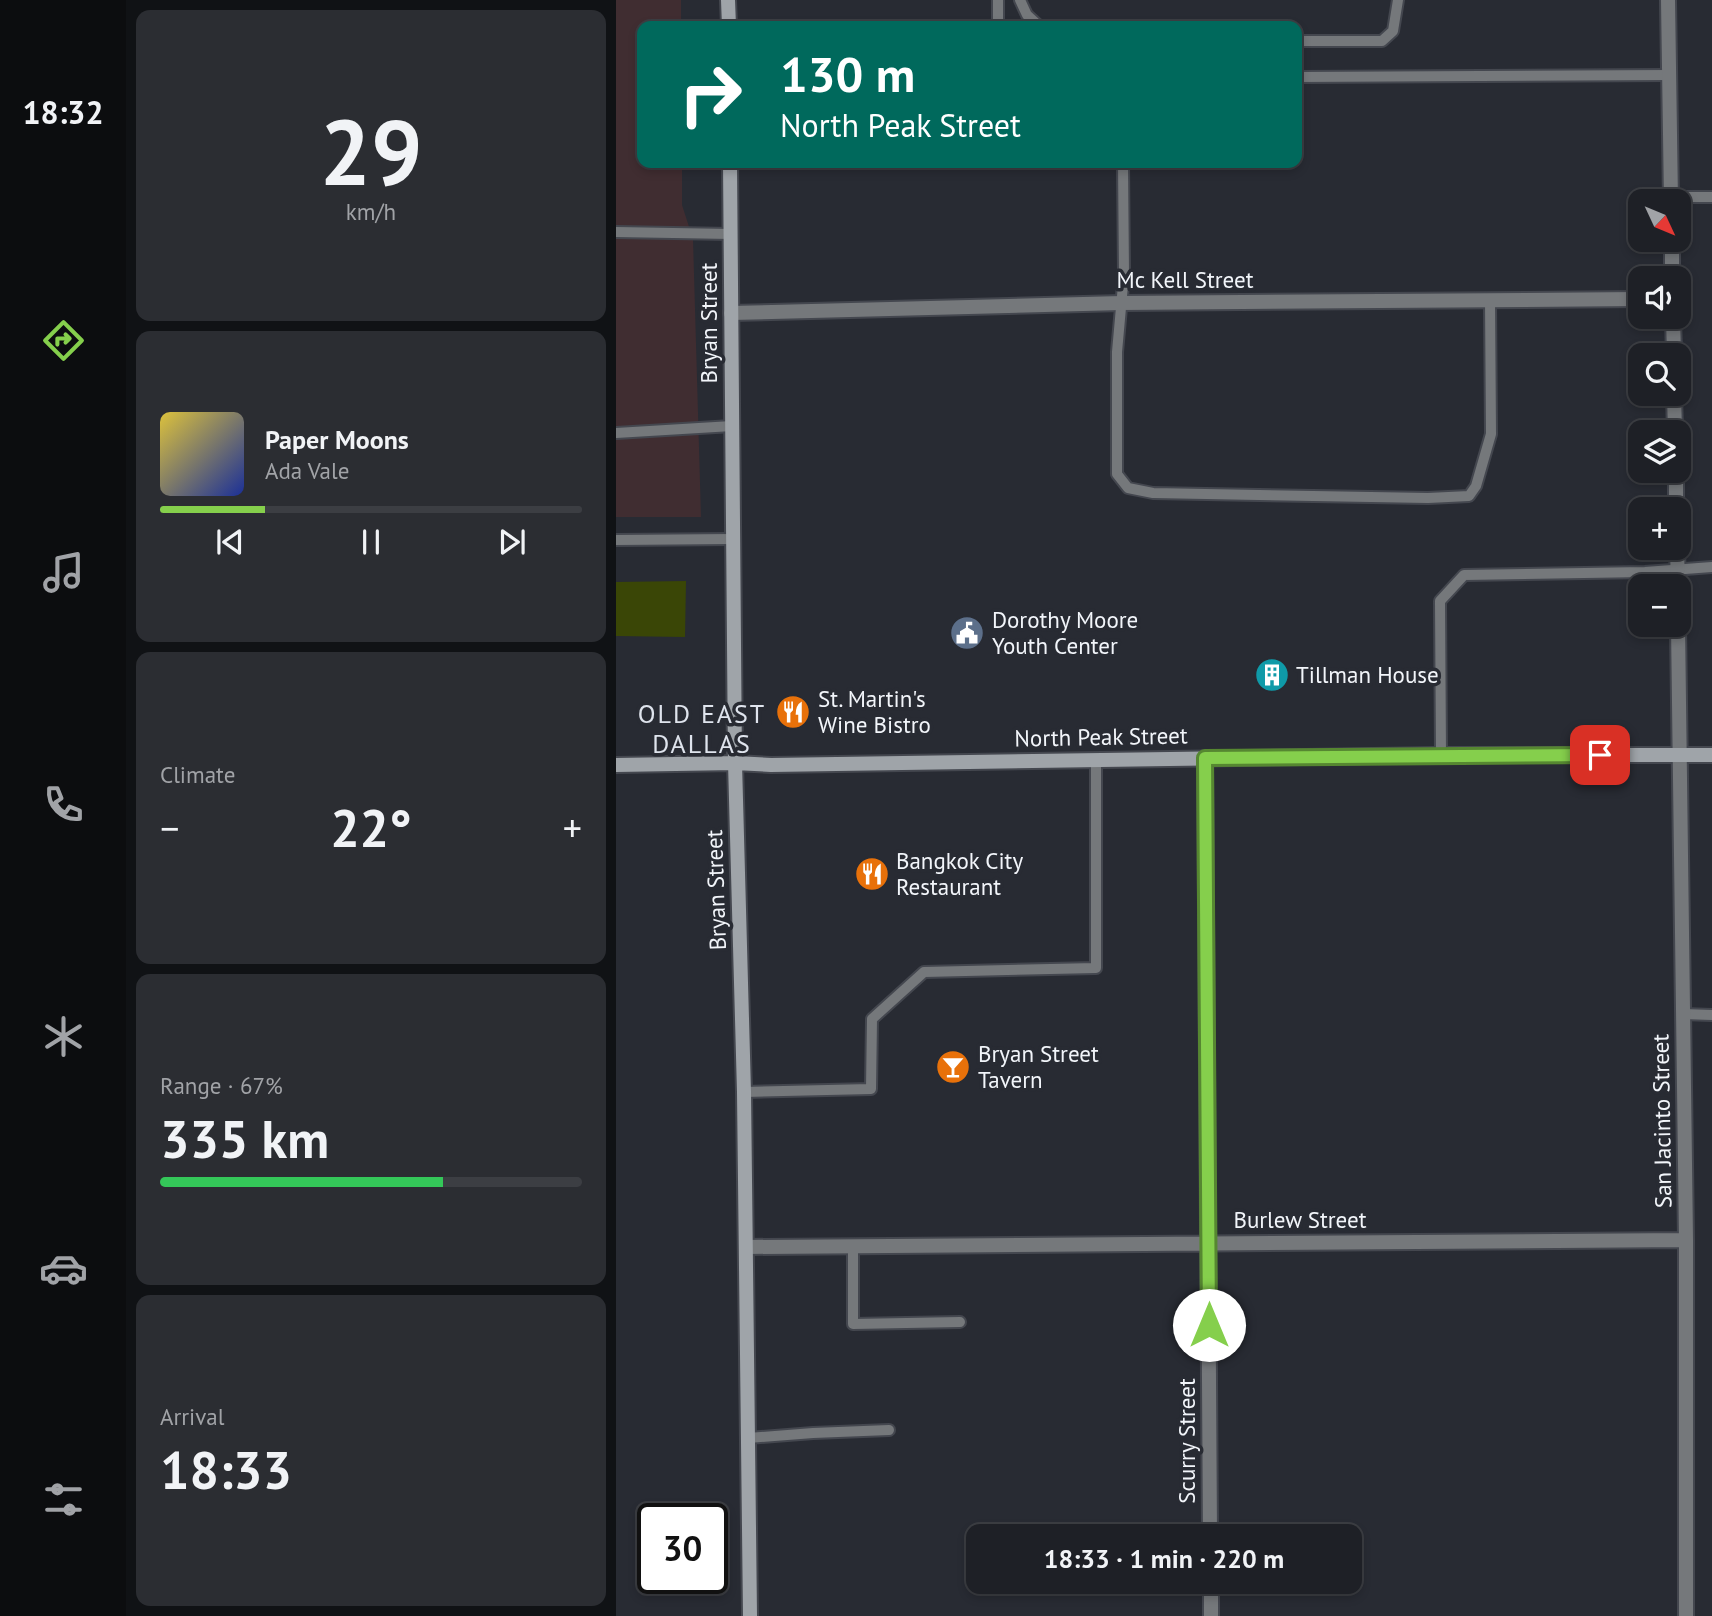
<!DOCTYPE html>
<meta charset="utf-8">
<style>
:root{--surface:#1e2026;--page:#2b2d32;--text:#f1f3f6;--muted:#a1a3a7;--line:#3c3e43;--accent:#85cf4c}
body{margin:0;font-family:"PT Sans",sans-serif;background:var(--page);color:var(--text);height:100vh;display:flex;flex-direction:column;font-size:26px;white-space:nowrap}
*{box-sizing:border-box;margin:0}
p{font-size:23px;color:var(--muted)}
.icon{flex:none;width:38px;height:38px;fill:none;stroke:currentColor;stroke-width:2;stroke-linecap:round;stroke-linejoin:round}
.map{position:relative;flex:1;overflow:hidden}
.side{display:flex;flex-direction:column;gap:10px;padding:10px;background:#101215;width:490px}
.side>*{flex:none}
.top-card{position:absolute;left:21px;top:21px;width:665px;height:147px;border-radius:14px;box-shadow:0 4px 10px #0003,0 0 0 2px var(--line);background:#00695c;color:#fff;overflow:hidden}
.needle{width:46px;rotate:134deg}
.buttons{position:absolute;left:1012px;top:189px;display:grid;gap:14px}
.buttons a{display:grid;place-items:center;width:63px;height:63px;border-radius:14px;background:var(--surface);box-shadow:0 4px 10px #0003,0 0 0 2px var(--line);font-size:35px}
.speed{position:absolute;left:21px;top:1503px;display:flex;gap:14px;font-size:35px;font-weight:700;text-align:center}
.speed>*{display:grid;place-content:center;width:91px;height:91px;border-radius:50%;background:var(--surface);box-shadow:0 4px 10px #0003,0 0 0 2px var(--line);line-height:1}
.speed .limit{border:4px solid #111;border-radius:10px;background:#fff;color:#111}
.pin{position:absolute;display:grid;place-items:center;width:60px;height:60px;color:#fff;margin:-30px;border-radius:14px;box-shadow:0 4px 10px #0006}
.me{position:absolute;width:77px;margin:-38px;rotate:0deg;stroke-linejoin:round;filter:drop-shadow(0 0 5px #0008)}
.turn{display:flex;align-items:center;gap:24px;height:147px;padding:0 28px;font-size:32px}
.turn .icon{width:91px;height:91px;stroke-width:2.5}
.turn b{display:block;font-size:49px;line-height:60px}
.big{font-size:52px;font-weight:800;line-height:1.1}
.side .card{flex:1;display:flex;flex-direction:column;justify-content:center;gap:10px;min-width:0;padding:0 24px;border-radius:14px;background:var(--page)}
.side .dial{align-items:center;gap:0}
.dial b{font-size:91px;line-height:1}
.song{display:flex;align-items:center;gap:21px}
.cover{width:84px;height:84px;border-radius:10px;background:linear-gradient(135deg,hsl(50 70% 55%),hsl(230 70% 35%))}
.played{height:7px;border-radius:4px;background:linear-gradient(90deg,var(--accent) 25%,var(--line) 25%)}
.keys{display:flex;justify-content:space-around;direction:ltr}
.heat{display:flex;justify-content:space-between;align-items:center;font-size:38px;direction:ltr}
.charge{height:10px;border-radius:5px;background:linear-gradient(90deg,#34c759 67%,var(--line) 0)}
.trip{position:absolute;left:350px;top:1524px;width:396px;height:70px;border-radius:14px;background:var(--surface);box-shadow:0 4px 10px #0003,0 0 0 2px var(--line);font-weight:800;line-height:70px;text-align:center}
main{display:flex;flex:1;min-height:0}
.menu{display:flex;flex-direction:column;width:126px;justify-content:space-around;align-items:center;background:#0c0d0f;color:var(--muted)}
.menu .icon{width:49px;height:49px}
.menu .selected{color:var(--accent)}
.menu b{font-size:32px;color:var(--text)}
.map>svg:first-child{display:block}
.commercial{fill:#402d31}
.green{fill:#3a4606}
.lines{fill:none;stroke-linecap:round;stroke-linejoin:round}
.lane-casing{stroke:#44474f;stroke-width:14}
.street-casing{stroke:#44474f;stroke-width:18}
.secondary-casing{stroke:#44474f;stroke-width:18}
.lane{stroke:#75787b;stroke-width:10}
.street{stroke:#75787b;stroke-width:14}
.secondary{stroke:#9fa4a9;stroke-width:14}
.route-casing{stroke:#568731;stroke-width:18}
.route{stroke:#85cf4c;stroke-width:12}
.labels{text-anchor:middle;stroke-width:7;stroke-linejoin:round;paint-order:stroke}
.street-label{font-size:23px;fill:#f2f5fa;stroke:#282b33}
.poi-label{font-size:23px;fill:#f2f5fa;stroke:#282b33;text-anchor:start}
.quarter-label{font-size:26px;letter-spacing:2px;fill:#dfe4ed;stroke:#282b33}
</style>
<main>
<nav class="menu">
<b>18:32</b>
<svg class="icon selected" aria-label="directions" viewBox="0 0 24 24"><path d="M12 3l9 9-9 9-9-9zM9 14v-3h6M13 9l2 2-2 2"/></svg>
<svg class="icon" aria-label="music" viewBox="0 0 24 24"><path d="M9 18V5l10-2v13"/><circle cx="6" cy="18" r="3"/><circle cx="16" cy="16" r="3"/></svg>
<svg class="icon" aria-label="phone" viewBox="0 0 24 24"><path d="M5 4h4l2 5-3 2q2 4 5 5l2-3 5 2v4C11 20 4 13 5 4z"/></svg>
<svg class="icon" aria-label="climate" viewBox="0 0 24 24"><path d="M12 3v18M4 7l16 10M4 17L20 7"/></svg>
<svg class="icon" aria-label="car" viewBox="0 0 24 24"><path d="M5 17H2v-5l4-1 3-4h7l3 4 3 1v5h-3M9 17h6M6 11h13"/><circle cx="7" cy="17" r="2"/><circle cx="17" cy="17" r="2"/></svg>
<svg class="icon" aria-label="filters" viewBox="0 0 24 24"><path d="M4 7h16M4 17h16"/><circle cx="9" cy="7" r="2"/><circle cx="15" cy="17" r="2"/></svg>
</nav>
<section class="side">
<div class="card dial"><b>29</b><p>km/h</p></div>
<div class="card">
<div class="song"><i class="cover"></i><div><b>Paper Moons</b><p>Ada Vale</p></div></div>
<div class="played"></div>
<div class="keys"><svg class="icon" aria-label="previous" viewBox="0 0 24 24"><path d="M18 5L8 12l10 7zM5 5v14"/></svg><svg class="icon" aria-label="pause" viewBox="0 0 24 24"><path d="M8 5v14M16 5v14"/></svg><svg class="icon" aria-label="next" viewBox="0 0 24 24"><path d="M6 5l10 7-10 7zM19 5v14"/></svg></div>
</div>
<div class="card"><p>Climate</p>
<div class="heat"><a>−</a><b class="big">22°</b><a>+</a></div>
</div>
<div class="card"><p>Range · 67%</p><b class="big">335 km</b><div class="charge"></div></div>
<div class="card"><p>Arrival</p><b class="big">18:33</b></div>
</section>
<div class="map">
<svg width="1096" height="1616" viewBox="0 0 1096 1616">
<rect width="100%" height="100%" fill="#282b33"/>
<!-- commercial -->
<path class="commercial" d="M0 0H65V26H26V163H66V205L77 239 85 517H0Z"/>
<!-- green -->
<path class="green" d="M70 581 69 637 0 636V582Z"/>
<g class="lines">
<!-- lane casing -->
<g class="lane-casing">
<path id="lane" d="M382 0V26
M404 0 411 15 423 26
M681 41H766L777 31 782 0
M681 77 1053 75
M507 163 508 274 501 352V474L512 488 537 493 812 498 853 496 860 486 875 434 874 300
M1055 197H1096
M0 232 115 234
M0 433 116 426
M0 540 117 539
M825 755 824 601 848 575 1029 572 1096 567
M1067 1014 1096 1015
M128 1092 255 1089 256 1019 308 972 480 968V760
M237 1246V1324L344 1322
M132 1438 197 1433 273 1430"/>
</g>
<!-- street casing -->
<g class="street-casing">
<path id="street" d="M1052 0 1055 201
M1056 240V278
M115 313 506 303 1024 299
M1057 317 1058 355
M1058 394 1059 432
M1060 471V509
M1061 548 1062 586
M1062 625 1070 1240V1616
M589 758 594 1536
M130 1247 1070 1240
M595 1582V1616"/>
</g>
<!-- secondary casing -->
<g class="secondary-casing">
<path id="secondary" d="M112 0 113 26
M114 163 119 763 128 1092 134 1616
M0 765 119 763 155 765 825 755H1096"/>
</g>
<!-- lane -->
<use href="#lane" class="lane"/>
<!-- street -->
<use href="#street" class="street"/>
<!-- secondary -->
<use href="#secondary" class="secondary"/>
</g>
<g class="lines">
<!-- route casing -->
<g class="route-casing">
<path id="route" d="M593 1325 589 758 984 755"/>
</g>
<!-- route -->
<use href="#route" class="route"/>
</g>
<!-- icons -->
<defs>
<g id="civic-disc" transform="scale(1.75)"><circle r="9.5" fill="#5c6f8a" stroke="#282b33"/><path d="M-.6-6.5H3V-4.5H.6V-3L4-1V1h2V6H-6V1h2V-1L-.6-3ZM-1.2 2.5V6h2.4V2.5Z" fill="#fff"/></g>
<g id="building-disc" transform="scale(1.75)"><circle r="9.5" fill="#0f9aa8" stroke="#282b33"/><path d="M-4-6H4V6H1V3H-1V6H-4ZM-2.5-4.3h1.7v1.8h-1.7ZM.8-4.3h1.7v1.8H.8ZM-2.5-1h1.7V.8h-1.7ZM.8-1h1.7V.8H.8Z" fill="#fff"/></g>
<g id="restaurant-disc" transform="scale(1.75)"><circle r="9.5" fill="#e8710a" stroke="#282b33"/><path d="M-5-6h1v4h1v-4h1v4h1v-4h1v5L-1.5 .5V6h-2V.5L-5-1ZM5-6V6H3V1.5H1.5Q1.5-4 5-6Z" fill="#fff"/></g>
<g id="bar-disc" transform="scale(1.75)"><circle r="9.5" fill="#e8710a" stroke="#282b33"/><path d="M-6-5H6L.8 .8V4.5H3.5V6h-7V4.5H-.8V.8Z" fill="#fff"/></g>
</defs>
<g fill-rule="evenodd">
<use href="#civic-disc" x="351" y="633"/>
<use href="#building-disc" x="656" y="675"/>
<use href="#restaurant-disc" x="177" y="712"/>
<use href="#restaurant-disc" x="256" y="874"/>
<use href="#bar-disc" x="337" y="1067"/>
</g>
<g class="labels">
<!-- street labels -->
<g class="street-label">
<text x="569" y="288">Mc Kell Street</text>
<text transform="translate(93 323) rotate(-90)" y="8">Bryan Street</text>
<text transform="translate(485 737) rotate(-1)" y="8">North Peak Street</text>
<text transform="translate(100 890) rotate(-92)" y="8">Bryan Street</text>
<text transform="translate(1046 1121) rotate(-91)" y="8">San Jacinto Street</text>
<text x="684" y="1228">Burlew Street</text>
<text transform="translate(571 1441) rotate(-90)" y="8">Scurry Street</text>
</g>
<!-- poi labels -->
<g class="poi-label">
<text x="376" y="628">Dorothy Moore<tspan x="376" dy="26">Youth Center</tspan></text>
<text x="680" y="683">Tillman House</text>
<text x="202" y="707">St. Martin's<tspan x="202" dy="26">Wine Bistro</tspan></text>
<text x="280" y="869">Bangkok City<tspan x="280" dy="26">Restaurant</tspan></text>
<text x="362" y="1062">Bryan Street<tspan x="362" dy="26">Tavern</tspan></text>
</g>
<!-- quarter labels -->
<g class="quarter-label">
<text x="86" y="723">OLD EAST<tspan x="86" dy="30">DALLAS</tspan></text>
</g>
</g>
</svg>
<div class="buttons">
<a><svg class="needle" viewBox="-14 -14 28 28"><path d="M0-13l5 13h-10z" fill="#e53935"/><path d="M0 13l5-13h-10z" fill="#a1a3a7"/></svg></a>
<a><svg class="icon" aria-label="sound" viewBox="0 0 24 24"><path d="M4 9h4l5-4v14l-5-4H4zM17 9q2 3 0 6"/></svg></a>
<a><svg class="icon" aria-label="search" viewBox="0 0 24 24"><circle cx="10" cy="10" r="6"/><path d="M15 15l6 6"/></svg></a>
<a><svg class="icon" aria-label="layers" viewBox="0 0 24 24"><path d="M12 4l9 5-9 5-9-5zM3 14l9 5 9-5"/></svg></a>
<a>+</a>
<a>−</a>
</div>
<div class="speed"><div class="limit">30</div></div>
<div class="pin" style="left:984px;top:755px;background:#d93025"><svg class="icon" aria-label="arrive" viewBox="0 0 24 24"><path d="M6 21V4h12l-3 4 3 4H6"/></svg></div>
<svg class="me" style="left:593px;top:1325px" viewBox="-20 -20 40 40"><circle r="19" fill="#fff"/><path d="M0-13L10 11 0 6-10 11z" fill="#85cf4c"/></svg>
<div class="trip">18:33 · 1 min · 220 m</div>
<div class="top-card">
<div class="turn"><svg class="icon" aria-label="right" viewBox="0 0 24 24"><path d="M7 20v-9h11M14 6l5 5-5 5"/></svg><div><b>130 m</b>North Peak Street</div></div>
</div>
</div>
</main>
